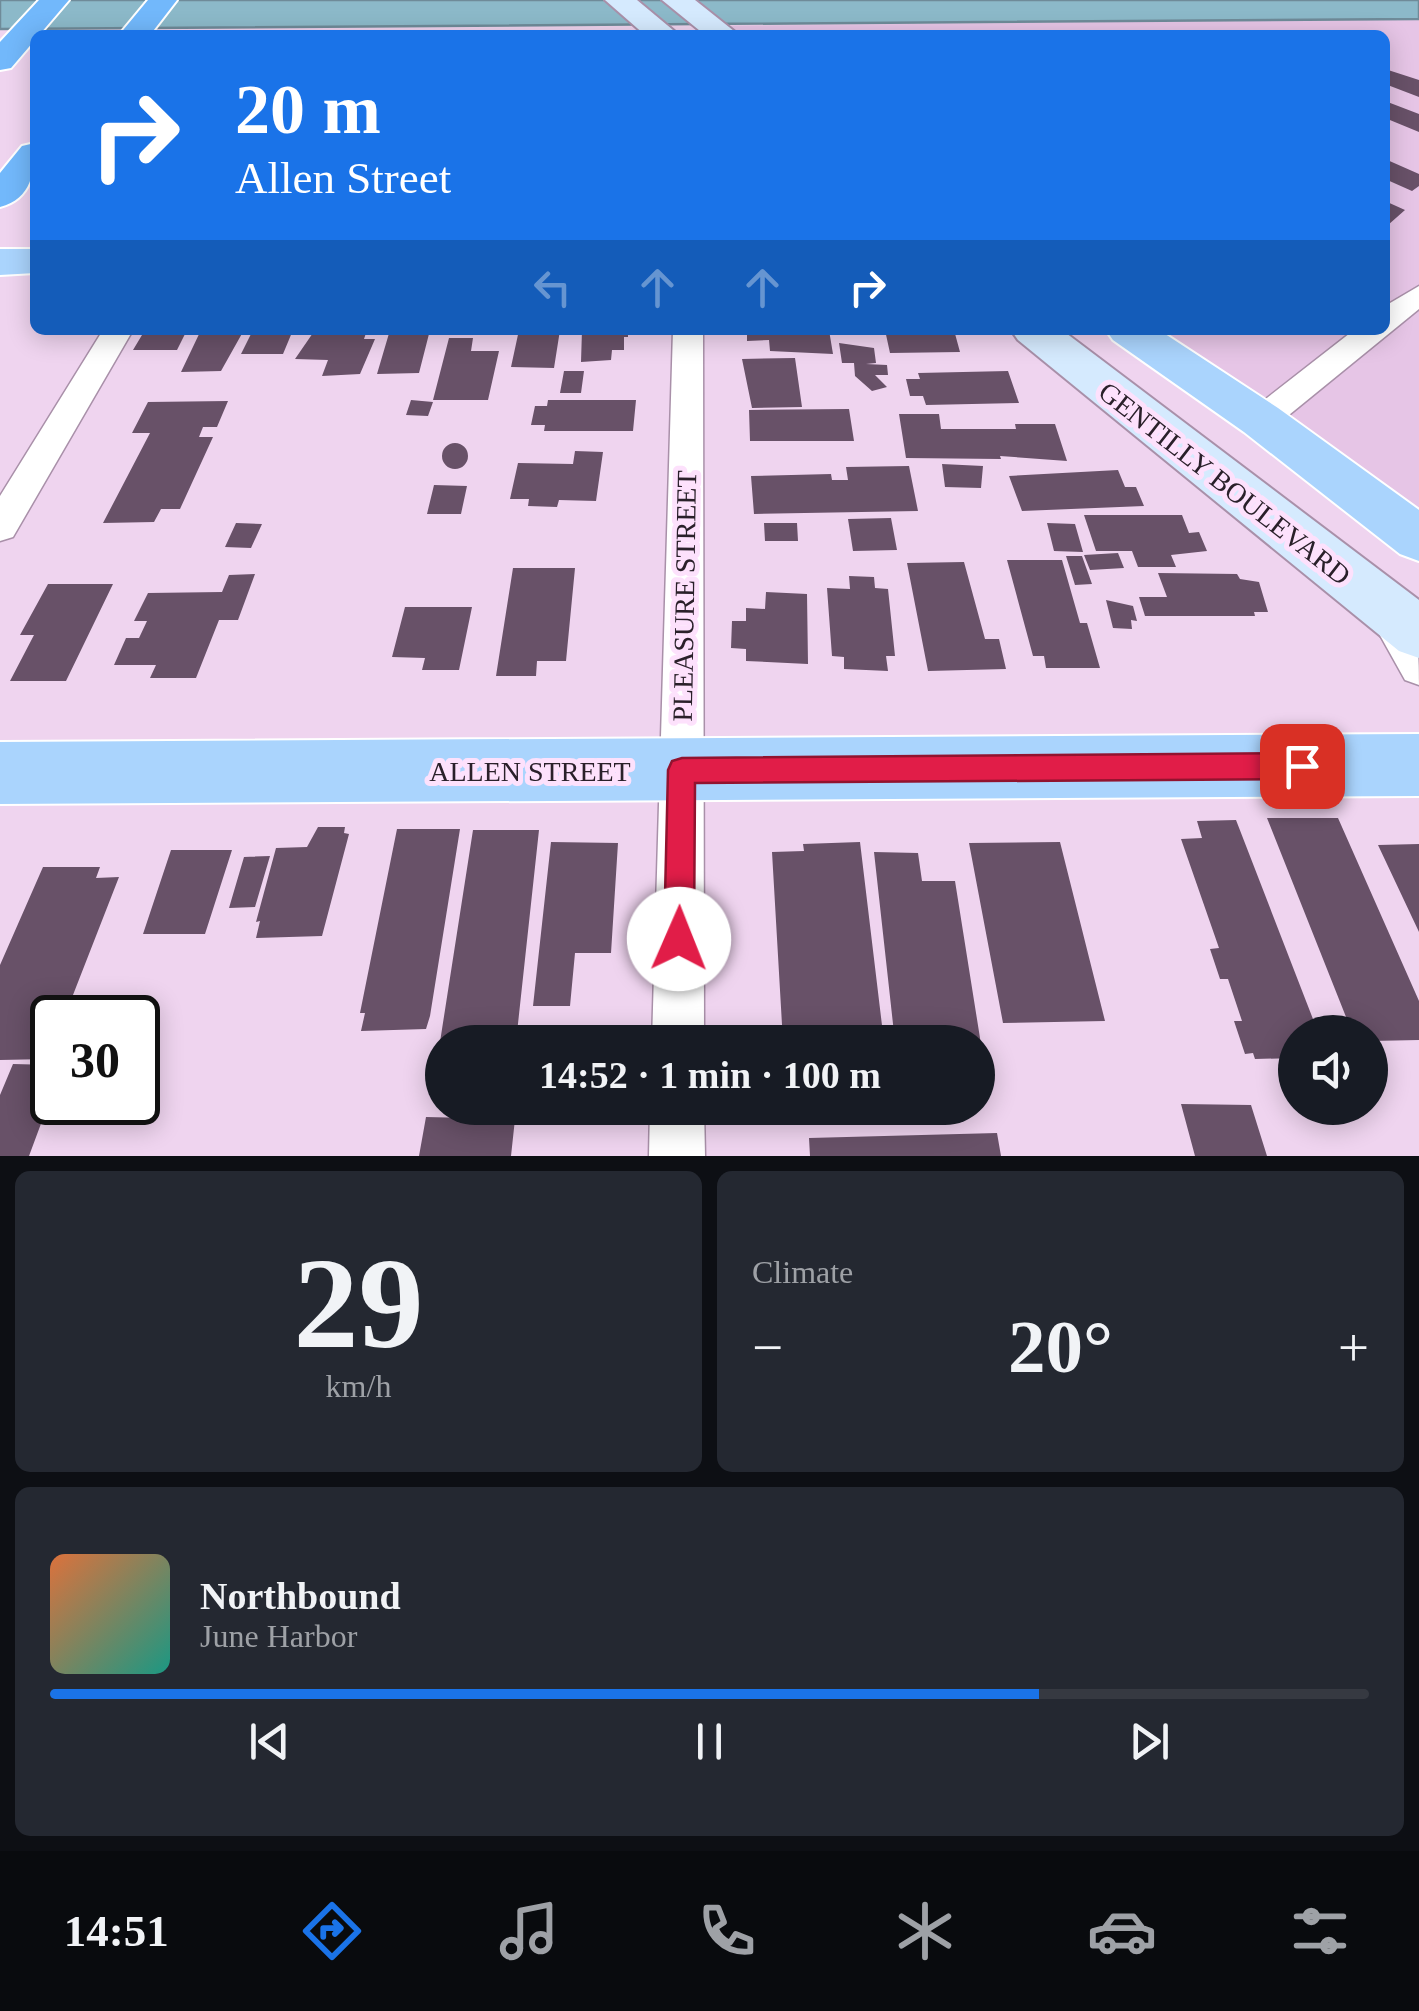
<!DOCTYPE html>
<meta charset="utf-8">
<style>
:root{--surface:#171b24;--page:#242831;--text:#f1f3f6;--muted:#9ea1a6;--line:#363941;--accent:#1a73e8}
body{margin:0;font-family:"Times New Roman",serif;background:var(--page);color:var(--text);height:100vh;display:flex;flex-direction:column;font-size:38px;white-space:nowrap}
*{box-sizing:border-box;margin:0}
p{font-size:32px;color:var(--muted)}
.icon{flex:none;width:55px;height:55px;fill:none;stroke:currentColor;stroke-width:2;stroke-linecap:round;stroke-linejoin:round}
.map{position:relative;height:1156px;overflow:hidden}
.side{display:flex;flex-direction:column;gap:15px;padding:15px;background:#0d0f14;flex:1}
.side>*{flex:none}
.top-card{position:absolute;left:30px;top:30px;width:1360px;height:305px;border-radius:15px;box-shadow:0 5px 25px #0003;background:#1a73e8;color:#fff;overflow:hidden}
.tools{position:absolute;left:1278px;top:1015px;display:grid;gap:20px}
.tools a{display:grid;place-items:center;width:110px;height:110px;border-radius:50%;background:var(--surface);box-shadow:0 5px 25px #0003;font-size:50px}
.speed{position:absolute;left:30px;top:995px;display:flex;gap:20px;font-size:50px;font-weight:700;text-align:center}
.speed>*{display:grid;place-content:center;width:130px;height:130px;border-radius:50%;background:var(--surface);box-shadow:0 5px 25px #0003;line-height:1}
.speed .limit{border:5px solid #111;border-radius:15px;background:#fff;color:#111}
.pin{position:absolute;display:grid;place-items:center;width:85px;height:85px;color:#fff;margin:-42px;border-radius:20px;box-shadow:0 5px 15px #0006}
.me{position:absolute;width:110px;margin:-55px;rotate:1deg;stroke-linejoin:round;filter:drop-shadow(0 0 8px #0008)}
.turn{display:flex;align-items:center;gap:35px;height:210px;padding:0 40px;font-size:45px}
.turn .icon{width:130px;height:130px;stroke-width:2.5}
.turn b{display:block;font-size:70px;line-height:85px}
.lanes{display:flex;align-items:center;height:95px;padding:0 40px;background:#0003;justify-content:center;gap:50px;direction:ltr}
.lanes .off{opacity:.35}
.big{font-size:75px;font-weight:800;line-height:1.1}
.side .widget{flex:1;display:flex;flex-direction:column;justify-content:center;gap:15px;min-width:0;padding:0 35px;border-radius:15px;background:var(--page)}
.side .dial{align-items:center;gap:0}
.dial b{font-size:130px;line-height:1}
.song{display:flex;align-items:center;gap:30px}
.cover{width:120px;height:120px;border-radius:15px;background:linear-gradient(135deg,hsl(20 70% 55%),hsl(170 70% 35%))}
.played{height:10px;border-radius:5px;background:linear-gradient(90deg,var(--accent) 75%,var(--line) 75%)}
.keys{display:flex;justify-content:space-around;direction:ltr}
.heat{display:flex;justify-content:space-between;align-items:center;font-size:55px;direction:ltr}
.side .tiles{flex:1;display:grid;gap:15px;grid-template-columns:1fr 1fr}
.widget:last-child{grid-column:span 2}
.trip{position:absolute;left:425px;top:1025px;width:570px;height:100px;border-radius:50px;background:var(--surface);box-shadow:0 5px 25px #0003;font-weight:800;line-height:100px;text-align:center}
.dock{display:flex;height:160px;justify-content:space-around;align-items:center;background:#090b0e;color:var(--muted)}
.dock .icon{width:70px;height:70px}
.dock .on{color:var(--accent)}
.dock b{font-size:45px;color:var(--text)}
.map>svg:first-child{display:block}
.built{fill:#e6c5e6}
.water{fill:#8cb9c9;stroke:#6f8b99;stroke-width:2.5}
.building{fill:#685168}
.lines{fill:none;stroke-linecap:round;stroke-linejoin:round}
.street-casing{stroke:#a990a9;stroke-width:3}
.secondary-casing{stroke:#a990a9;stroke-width:4}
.primary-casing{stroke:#fff;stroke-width:4}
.highway-casing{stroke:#fff;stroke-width:4}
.street{fill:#fff;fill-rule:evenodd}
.secondary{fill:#d5eafe;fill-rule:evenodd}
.primary{fill:#aad4fd;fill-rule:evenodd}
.highway{fill:#72b8fb;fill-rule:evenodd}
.route{fill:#e11d48;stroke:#92132f;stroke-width:2.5}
.labels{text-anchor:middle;stroke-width:10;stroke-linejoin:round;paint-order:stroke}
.street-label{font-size:28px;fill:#2a202a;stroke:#fde1fc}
</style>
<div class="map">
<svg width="1419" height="1156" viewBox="0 0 1419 1156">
<rect width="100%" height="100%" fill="#efd4ef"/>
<!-- built -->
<path class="built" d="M1419 19V539L1128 330H1385V35H724L712 26Z"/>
<!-- water -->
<path class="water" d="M0 0H1419V19L0 29Z"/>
<!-- building -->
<path class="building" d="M1385 69 1419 80V97L1385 84Z
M1385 101 1419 114V132L1385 118Z
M1385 159 1419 174V186L1412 191 1385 179Z
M1385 201 1405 210 1388 225 1385 223Z
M145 330H187L177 350H133Z
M201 330H244L221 371 181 372Z
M253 330H293L283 354H241Z
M315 330H367L364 339H375L360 374 322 376 328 360 295 359Z
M390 330H430L419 373 377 374Z
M519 330H560L554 368 511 367Z
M582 330H628V337H624V350H612L611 360 581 362Z
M747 330H829L833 354 770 351 769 340 747 341Z
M885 330H954L960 352 890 353Z
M449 338H473L471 351H499L488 400H433Z
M839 343 874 348 876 363 866 364 887 365 888 375H875L887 387 872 391 855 376 854 363H842Z
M795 358 802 407 752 408 742 359Z
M564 371H584L581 393H560Z
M1008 371 1019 403 926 405 923 396H910L906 379H920L918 373Z
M411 400 433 402 428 416 406 415Z
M548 400H636L633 431H544L545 425H531L535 406H547Z
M228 401 217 427H203L199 437H213L180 509H161L154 522 103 523 150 433H132L148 402Z
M849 409 854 441H750L749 410Z
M899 414H939L941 429H1016L1015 424H1055L1067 461 1000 456 1001 459 906 458Z
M442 456a13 13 0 1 1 26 0a13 13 0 1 1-26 0Z
M575 451 603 452 596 501 559 500 557 507 528 506 529 499H510L518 463 573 464Z
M942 464 983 466 981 488 945 487Z
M909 466 918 511 754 514 751 476 831 474 832 480H848L846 467Z
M1118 470 1125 487H1136L1144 506 1022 511 1009 476Z
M434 485 467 486 461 514H427Z
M1084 515H1182L1189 533 1199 532 1207 551 1171 555 1176 567H1138L1132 551H1096Z
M891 518 897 550 853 551 848 519Z
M236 523 262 524 251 548 225 547Z
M764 523H797L798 541H765Z
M1047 523 1075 524 1083 552 1054 551Z
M1118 553 1124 568 1090 570 1084 555Z
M1066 556H1082L1092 584 1075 585Z
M1007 560H1062L1080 623H1087L1100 668H1046L1044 656H1033Z
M964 562 985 639H999L1006 669 928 671 907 563Z
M513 568H575L566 661H537L536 676H496Z
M1158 573 1237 574 1240 579 1259 582 1268 612H1254L1255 616H1145L1139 597H1167Z
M255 574 238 620H219L196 678H150L156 665H114L126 638H139L147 621H134L148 593 222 592 229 575Z
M849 576 874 577 875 588 888 589 895 656H886L888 671 844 669V657L832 656 827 588 850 589Z
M48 584H113L66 681H10L34 635H20Z
M766 592 807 594 808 664 746 661V649L731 648 732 621H746V608L765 609Z
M1106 600 1133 606 1137 621 1131 620 1132 629 1113 628Z
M405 607H472L459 670H422L425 658 392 657Z
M1267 818H1338L1419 1001V1040L1370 1041V1032H1352Z
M1236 820 1318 1032H1295V1058L1255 1059 1253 1053 1245 1054 1234 1021H1242L1228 979H1220L1210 949 1219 948 1181 839 1202 838 1197 821Z
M318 827H345L344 833 349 834 322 936 256 938 260 921 256 922 276 848 307 847Z
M397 829H460L430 1016 426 1029 361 1031 365 1013H360Z
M473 830H539L516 1042H440Z
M551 842 618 843 611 953H575L570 1006H533Z
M860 842 884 1042H783L772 852 804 851 803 844Z
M1060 842 1105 1021 1003 1023 969 843Z
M1419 844V932L1378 845Z
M171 850H232L205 934H143Z
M874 852 918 853 922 881H955L987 1082H978V1042H895Z
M270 856 255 907 229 908 244 857Z
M43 867H100L96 878 119 877 64 1018H52L48 1059 0 1060V965Z
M552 1028 551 1042H522L523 1029Z
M13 1064 52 1065V1094L29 1156H0V1095Z
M1181 1104 1251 1105 1267 1156H1195Z
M824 1108H888L889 1116 825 1115Z
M426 1117 515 1119 511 1156H419Z
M997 1133 1001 1156H810L809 1138Z"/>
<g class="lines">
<!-- street casing -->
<g class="street-casing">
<path id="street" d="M1419 286V309L1273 428H1249L1245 420 1249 412 1354 330H1385V306Z
M103 330H133L13 537 0 541V496Z
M673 330H703L704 1042H652Z
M1386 595C1419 609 1419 652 1419 685L1405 680 1367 612 1372 600Z
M650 1108H704L705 1156H649Z"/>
</g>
<!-- secondary casing -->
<g class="secondary-casing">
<path id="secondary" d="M605 0H637L679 35H645Z
M662 0H695L739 35H705Z
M1011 330H1062L1419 600V658L1399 651 1018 340Z"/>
</g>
<!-- primary casing -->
<g class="primary-casing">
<path id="primary" d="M0 249H35V273L0 275Z
M1106 330H1159L1278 408 1419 510V561L1400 554 1244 432 1113 340Z
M1419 734V796L0 804V742Z"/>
</g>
<!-- highway casing -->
<g class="highway-casing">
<path id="highway" d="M39 0H69L11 68 0 70V42Z
M148 0H177L150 35H119Z
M35 143C35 171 32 199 0 207V173L22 146Z"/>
</g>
<!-- street -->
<use href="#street" class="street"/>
<!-- secondary -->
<use href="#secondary" class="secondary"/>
<!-- primary -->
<use href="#primary" class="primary"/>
<!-- highway -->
<use href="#highway" class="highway"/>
</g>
<!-- route -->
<path class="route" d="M1302 753 1312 757 1316 766 1312 775 1302 779 695 783 694 939 690 950 679 954 669 950 664 939 668 770 672 761 682 758Z"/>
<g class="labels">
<!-- street labels -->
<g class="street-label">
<text transform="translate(1225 483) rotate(38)" y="10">GENTILLY BOULEVARD</text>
<text transform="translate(684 596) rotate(-89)" y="10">PLEASURE STREET</text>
<text x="530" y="781">ALLEN STREET</text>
</g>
</g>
</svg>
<div class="tools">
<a><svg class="icon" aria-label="sound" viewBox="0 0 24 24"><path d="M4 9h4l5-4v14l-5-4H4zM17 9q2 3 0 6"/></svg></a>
</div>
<div class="speed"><div class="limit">30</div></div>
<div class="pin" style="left:1302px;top:766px;background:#d93025"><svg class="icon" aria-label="arrive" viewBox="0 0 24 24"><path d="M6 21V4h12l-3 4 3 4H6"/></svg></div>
<svg class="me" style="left:679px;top:939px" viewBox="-20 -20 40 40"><circle r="19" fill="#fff"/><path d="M0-13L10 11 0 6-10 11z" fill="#e11d48"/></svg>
<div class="trip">14:52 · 1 min · 100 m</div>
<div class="top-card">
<div class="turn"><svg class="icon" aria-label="right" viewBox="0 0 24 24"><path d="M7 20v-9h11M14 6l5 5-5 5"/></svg><div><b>20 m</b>Allen Street</div></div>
<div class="lanes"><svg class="icon off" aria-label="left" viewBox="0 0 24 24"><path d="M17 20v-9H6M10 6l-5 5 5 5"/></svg><svg class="icon off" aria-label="ahead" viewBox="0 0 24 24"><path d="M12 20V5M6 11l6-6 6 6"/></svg><svg class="icon off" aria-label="ahead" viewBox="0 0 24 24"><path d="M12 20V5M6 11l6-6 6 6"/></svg><svg class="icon" aria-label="right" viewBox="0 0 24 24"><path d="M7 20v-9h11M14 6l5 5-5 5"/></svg></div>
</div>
</div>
<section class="side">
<div class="tiles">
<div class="widget dial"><b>29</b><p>km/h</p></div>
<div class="widget"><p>Climate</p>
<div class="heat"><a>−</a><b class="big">20°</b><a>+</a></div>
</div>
<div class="widget">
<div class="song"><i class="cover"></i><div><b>Northbound</b><p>June Harbor</p></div></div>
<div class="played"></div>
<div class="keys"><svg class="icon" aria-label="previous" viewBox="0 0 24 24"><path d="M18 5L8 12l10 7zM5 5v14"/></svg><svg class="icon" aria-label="pause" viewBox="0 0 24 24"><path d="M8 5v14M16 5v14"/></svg><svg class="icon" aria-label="next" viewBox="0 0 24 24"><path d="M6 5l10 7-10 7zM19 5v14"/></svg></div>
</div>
</div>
</section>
<nav class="dock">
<b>14:51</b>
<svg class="icon on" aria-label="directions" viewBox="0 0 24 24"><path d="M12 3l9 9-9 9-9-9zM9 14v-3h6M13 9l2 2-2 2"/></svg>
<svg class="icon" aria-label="music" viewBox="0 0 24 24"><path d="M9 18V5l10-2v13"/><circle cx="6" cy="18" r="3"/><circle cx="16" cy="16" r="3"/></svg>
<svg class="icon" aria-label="phone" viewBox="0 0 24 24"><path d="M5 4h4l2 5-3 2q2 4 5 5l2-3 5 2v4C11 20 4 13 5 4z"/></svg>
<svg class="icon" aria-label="climate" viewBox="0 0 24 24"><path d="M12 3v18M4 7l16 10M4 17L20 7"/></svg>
<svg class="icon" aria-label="car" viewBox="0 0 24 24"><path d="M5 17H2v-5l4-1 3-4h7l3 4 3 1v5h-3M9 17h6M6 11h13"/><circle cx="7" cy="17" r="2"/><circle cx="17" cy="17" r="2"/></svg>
<svg class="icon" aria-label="filters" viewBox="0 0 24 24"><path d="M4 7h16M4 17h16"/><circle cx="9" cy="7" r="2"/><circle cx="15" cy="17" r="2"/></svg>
</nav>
